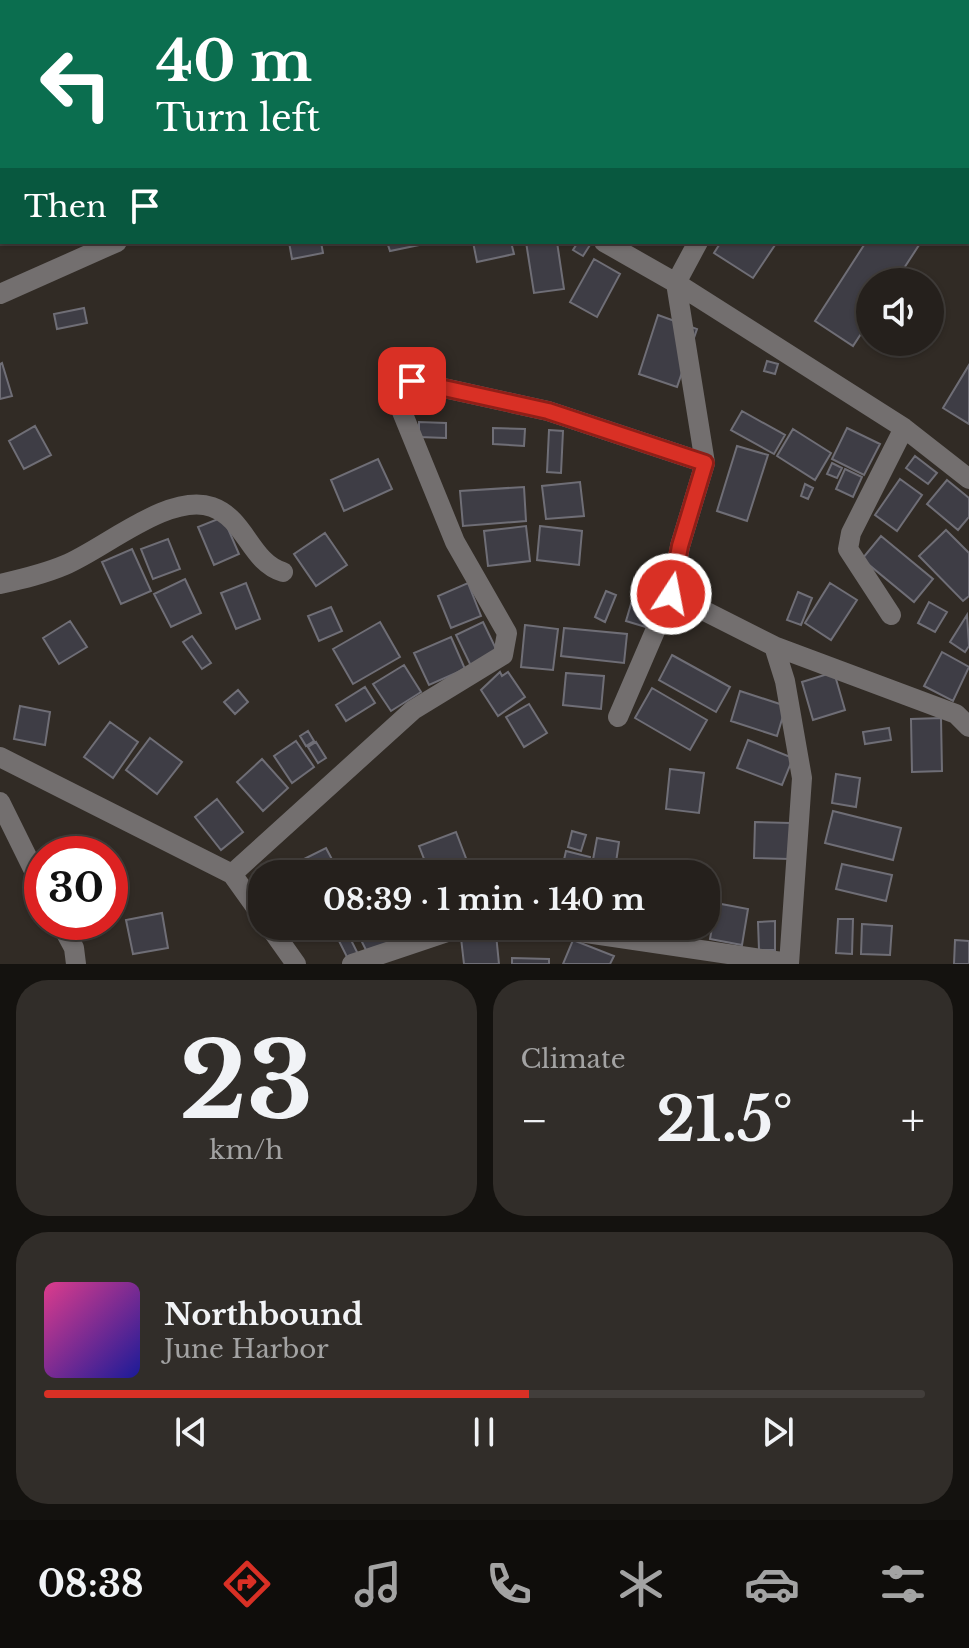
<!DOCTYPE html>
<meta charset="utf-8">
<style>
:root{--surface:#25201c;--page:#312d29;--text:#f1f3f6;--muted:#a3a3a3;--line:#423e3b;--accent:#d93025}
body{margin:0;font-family:"Libre Baskerville",serif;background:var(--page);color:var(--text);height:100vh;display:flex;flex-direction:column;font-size:30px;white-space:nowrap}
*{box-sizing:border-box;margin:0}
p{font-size:26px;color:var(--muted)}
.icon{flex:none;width:44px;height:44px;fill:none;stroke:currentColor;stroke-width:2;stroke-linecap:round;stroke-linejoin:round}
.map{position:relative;height:964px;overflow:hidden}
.side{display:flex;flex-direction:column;gap:16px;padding:16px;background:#14120f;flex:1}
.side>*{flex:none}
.top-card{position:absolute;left:0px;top:0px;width:970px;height:244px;box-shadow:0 2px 6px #0004,0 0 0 2px var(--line);background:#0b6e4f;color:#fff;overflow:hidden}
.buttons{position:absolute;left:856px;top:268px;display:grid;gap:16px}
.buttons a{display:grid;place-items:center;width:88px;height:88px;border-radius:50%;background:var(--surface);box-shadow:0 2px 6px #0004,0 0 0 2px var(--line);font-size:40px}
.speed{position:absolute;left:24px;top:836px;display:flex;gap:16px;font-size:40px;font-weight:700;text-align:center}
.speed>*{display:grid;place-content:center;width:104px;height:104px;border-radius:50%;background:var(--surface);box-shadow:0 2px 6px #0004,0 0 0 2px var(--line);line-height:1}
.speed .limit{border:12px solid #d22;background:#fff;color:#111}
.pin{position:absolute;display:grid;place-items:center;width:68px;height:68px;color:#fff;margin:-34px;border-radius:16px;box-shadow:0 4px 12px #0006}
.me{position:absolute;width:88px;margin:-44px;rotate:11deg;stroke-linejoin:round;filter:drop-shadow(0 0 6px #0008)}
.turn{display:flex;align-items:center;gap:28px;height:168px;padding:0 24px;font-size:36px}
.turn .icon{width:104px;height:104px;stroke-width:2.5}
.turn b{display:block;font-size:56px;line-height:68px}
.then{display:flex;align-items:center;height:76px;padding:0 24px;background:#0003;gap:16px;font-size:30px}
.big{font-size:60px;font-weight:700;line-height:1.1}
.side .card{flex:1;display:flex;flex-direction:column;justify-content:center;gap:12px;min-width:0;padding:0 28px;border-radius:32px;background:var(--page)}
.side .dial{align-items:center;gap:0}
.dial b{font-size:104px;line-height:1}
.song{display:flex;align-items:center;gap:24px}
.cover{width:96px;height:96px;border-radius:12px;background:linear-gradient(135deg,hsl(330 70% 55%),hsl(240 70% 35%))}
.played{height:8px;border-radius:4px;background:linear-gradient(90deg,var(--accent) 55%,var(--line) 55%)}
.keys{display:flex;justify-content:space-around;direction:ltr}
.heat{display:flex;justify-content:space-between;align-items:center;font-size:44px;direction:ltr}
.side .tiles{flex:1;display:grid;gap:16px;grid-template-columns:1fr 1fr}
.card:last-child{grid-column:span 2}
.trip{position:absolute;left:248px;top:860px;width:472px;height:80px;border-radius:32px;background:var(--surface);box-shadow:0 2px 6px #0004,0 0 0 2px var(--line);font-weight:700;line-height:80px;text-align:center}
.tabs{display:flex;height:128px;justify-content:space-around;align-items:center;background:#0f0d0b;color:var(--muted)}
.tabs .icon{width:56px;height:56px}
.tabs .current{color:var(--accent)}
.tabs b{font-size:36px;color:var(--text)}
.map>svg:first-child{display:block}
.building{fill:#3e3d45;stroke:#6f6e76;stroke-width:2}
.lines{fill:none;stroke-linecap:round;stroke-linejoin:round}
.minor{stroke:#736f6f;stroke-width:20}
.route-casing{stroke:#8d1f18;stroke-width:20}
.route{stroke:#d93025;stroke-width:14}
</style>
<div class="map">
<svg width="969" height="964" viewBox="0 0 969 964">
<rect width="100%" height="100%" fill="#312b25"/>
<!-- building -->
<path class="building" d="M670 0H834L833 2Z
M901 0H958L965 2H900Z
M289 242H321L323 253 292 259Z
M387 242H423L424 244 390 251Z
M473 242H511L514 254 477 262Z
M526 242H557L564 289 534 293Z
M578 242 590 245 583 256 573 250Z
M721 242H777L753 278 714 253Z
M866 242H921L895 282H870V320L853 346 815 321Z
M594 259 620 274 597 317 570 302Z
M84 308 87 323 57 329 54 314Z
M658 315 697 329 677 387 639 374Z
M767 361 778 364 775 374 764 371Z
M2 363 12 396 0 399V364Z
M969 365V424L943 408Z
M742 411 785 435 774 454 731 430Z
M419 422 446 423V438L419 437Z
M35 426 51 455 24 469 9 441Z
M493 428 525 429 524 446 493 444Z
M847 428 880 444 864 475 832 459Z
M793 429 831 453 815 480 777 456Z
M549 430 563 431 561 473 547 472Z
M737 446 768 455 747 521 717 511Z
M915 456 937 473 928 484 906 468Z
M378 459 392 489 344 511 331 480Z
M832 463 842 468 837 478 827 474Z
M845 469 862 477 853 497 836 489Z
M900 479 922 495 897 531 875 515Z
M947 480 969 498V517L958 530 927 504Z
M580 482 584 516 546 519 542 486Z
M805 484 813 488 808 499 801 496Z
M524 487 526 521 463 526 460 491Z
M223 517 239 554 214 565 198 527Z
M526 526 530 561 488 566 484 531Z
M540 526 582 531 579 565 537 560Z
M946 530 969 553V596L963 601 919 556Z
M325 533 347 565 316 586 294 554Z
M881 536 933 579 914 602 862 559Z
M168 539 180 569 153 579 141 549Z
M132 549 151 591 121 604 102 562Z
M185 579 201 613 171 627 154 594Z
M246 583 260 619 236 629 221 593Z
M468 583 481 616 451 628 438 596Z
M830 583 857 600 831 640 805 623Z
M606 591 616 595 605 622 595 617Z
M798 592 812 598 801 625 787 620Z
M929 602 947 612 935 632 918 623Z
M631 604 654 611 649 628 626 621Z
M331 607 342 631 319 641 308 616Z
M967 615 969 646 965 652 950 642Z
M70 621 87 647 59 664 43 638Z
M380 622 400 657 353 684 333 649Z
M483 622 498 653 471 666 456 635Z
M525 625 558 629 553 670 521 667Z
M564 628 627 634 624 663 561 656Z
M192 636 211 663 202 669 183 642Z
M451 637 465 669 429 685 414 653Z
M942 652 969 667 953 701 924 686Z
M672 655 730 687 716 712 659 680Z
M404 665 421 692 391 711 373 684Z
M500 672 502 676 508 672 525 697 498 716 481 690Z
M834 672 845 710 813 720 802 682Z
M566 673 604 676 601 709 563 705Z
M365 687 375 703 346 721 336 705Z
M652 688 707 720 690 750 635 718Z
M238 690 248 702 235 714 224 702Z
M740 691 786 706 777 736 731 721Z
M529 704 547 733 524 747 506 717Z
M20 706 50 712 45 745 14 739Z
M941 718 942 771 912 772 911 719Z
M110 722 138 742 113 778 84 757Z
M889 728 891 740 865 744 863 732Z
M308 731 314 741 306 746 300 736Z
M150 738 182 762 157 794 126 770Z
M748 740 793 758 782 785 737 768Z
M296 741 314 767 292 783 274 756Z
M316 742 326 758 318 763 308 747Z
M262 759 288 788 263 811 237 782Z
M670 769 704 773 699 813 666 809Z
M836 774 860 778 856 807 832 803Z
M217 799 243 832 221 850 195 817Z
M833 811 901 828 893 860 825 843Z
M755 822 790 823V859L754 858Z
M572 831 586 835 581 851 568 847Z
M456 832 472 874H430L419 846Z
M597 838 619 842 615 869 592 865Z
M326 848 335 865 317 874H304L298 862Z
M566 851 590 857 588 870 563 864Z
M842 864 892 875 886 901 836 889Z
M716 903 748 909 742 945 710 939Z
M162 913 168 948 133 954 126 920Z
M838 919H853L852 954 836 953Z
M775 921V950H759L758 922Z
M862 924 892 926 890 955 861 954Z
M338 926H344L358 954 348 959 333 929Z
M354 926H393L400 940 368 954Z
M666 926H701L697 940 664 931Z
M496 934 499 964H464L461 938Z
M573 940 614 956 610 964H563Z
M955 940 969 941V964H954Z
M512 958 549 959V964H512Z"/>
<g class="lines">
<!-- minor -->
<path class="minor" d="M489 0 490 2
M868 2 870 0
M0 180 2 179
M604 242 676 283 698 242
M676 283 705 463 680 546 671 594 774 646 785 681 802 778 789 964
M676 283 904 428 969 479
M0 294 117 242
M0 584C22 579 44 574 65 565 104 549 169 492 212 507 246 519 250 562 283 572
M891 615 848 549 851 533 904 428
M774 646 956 714 969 727
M618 717 671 594
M0 757 232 874 262 916
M0 802 42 887
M232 874 413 710 503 655 507 633 455 542 398 402 401 389 412 381 548 411 705 463
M60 922 74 948 76 964
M269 926 296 964
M539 926 789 963
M352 964 465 926"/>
</g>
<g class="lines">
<!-- route casing -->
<g class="route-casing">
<path id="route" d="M412 381 548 411 705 463 680 546 671 594"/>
</g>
<!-- route -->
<use href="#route" class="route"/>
</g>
</svg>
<div class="buttons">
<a><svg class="icon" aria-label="sound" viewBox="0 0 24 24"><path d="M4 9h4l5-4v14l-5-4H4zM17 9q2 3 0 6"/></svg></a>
</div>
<div class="speed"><div class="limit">30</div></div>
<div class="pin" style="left:412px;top:381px;background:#d93025"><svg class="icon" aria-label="arrive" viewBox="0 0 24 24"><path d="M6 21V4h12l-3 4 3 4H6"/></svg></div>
<svg class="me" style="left:671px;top:594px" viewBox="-20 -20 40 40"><circle r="17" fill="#d93025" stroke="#fff" stroke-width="3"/><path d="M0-11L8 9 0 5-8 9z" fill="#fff"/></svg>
<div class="trip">08:39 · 1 min · 140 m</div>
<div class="top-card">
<div class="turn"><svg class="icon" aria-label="left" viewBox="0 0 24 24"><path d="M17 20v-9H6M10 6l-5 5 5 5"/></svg><div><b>40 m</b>Turn left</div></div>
<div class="then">Then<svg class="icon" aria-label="arrive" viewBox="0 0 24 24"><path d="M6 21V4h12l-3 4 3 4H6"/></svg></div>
</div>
</div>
<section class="side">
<div class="tiles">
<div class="card dial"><b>23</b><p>km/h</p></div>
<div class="card"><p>Climate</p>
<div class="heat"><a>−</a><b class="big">21.5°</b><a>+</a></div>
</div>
<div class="card">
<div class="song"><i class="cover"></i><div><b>Northbound</b><p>June Harbor</p></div></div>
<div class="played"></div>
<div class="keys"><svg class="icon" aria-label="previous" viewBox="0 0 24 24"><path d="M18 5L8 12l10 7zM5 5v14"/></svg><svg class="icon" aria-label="pause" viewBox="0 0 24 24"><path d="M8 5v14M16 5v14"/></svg><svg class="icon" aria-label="next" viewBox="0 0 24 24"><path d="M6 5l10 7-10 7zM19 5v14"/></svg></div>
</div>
</div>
</section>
<nav class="tabs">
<b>08:38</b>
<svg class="icon current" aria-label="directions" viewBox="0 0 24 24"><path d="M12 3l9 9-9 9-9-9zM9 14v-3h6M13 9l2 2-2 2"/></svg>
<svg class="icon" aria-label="music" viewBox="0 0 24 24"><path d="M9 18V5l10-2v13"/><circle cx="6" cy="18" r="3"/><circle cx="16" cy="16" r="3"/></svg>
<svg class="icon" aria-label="phone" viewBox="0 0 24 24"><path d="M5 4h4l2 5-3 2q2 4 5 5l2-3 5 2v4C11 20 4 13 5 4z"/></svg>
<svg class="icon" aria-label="climate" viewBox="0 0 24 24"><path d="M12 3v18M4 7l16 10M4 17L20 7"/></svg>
<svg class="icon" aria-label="car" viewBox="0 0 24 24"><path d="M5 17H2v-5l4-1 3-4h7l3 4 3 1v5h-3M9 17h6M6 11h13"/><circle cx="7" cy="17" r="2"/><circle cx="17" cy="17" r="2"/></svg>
<svg class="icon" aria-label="filters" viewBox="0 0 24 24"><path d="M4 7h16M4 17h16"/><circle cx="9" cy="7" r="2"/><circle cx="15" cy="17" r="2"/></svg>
</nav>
